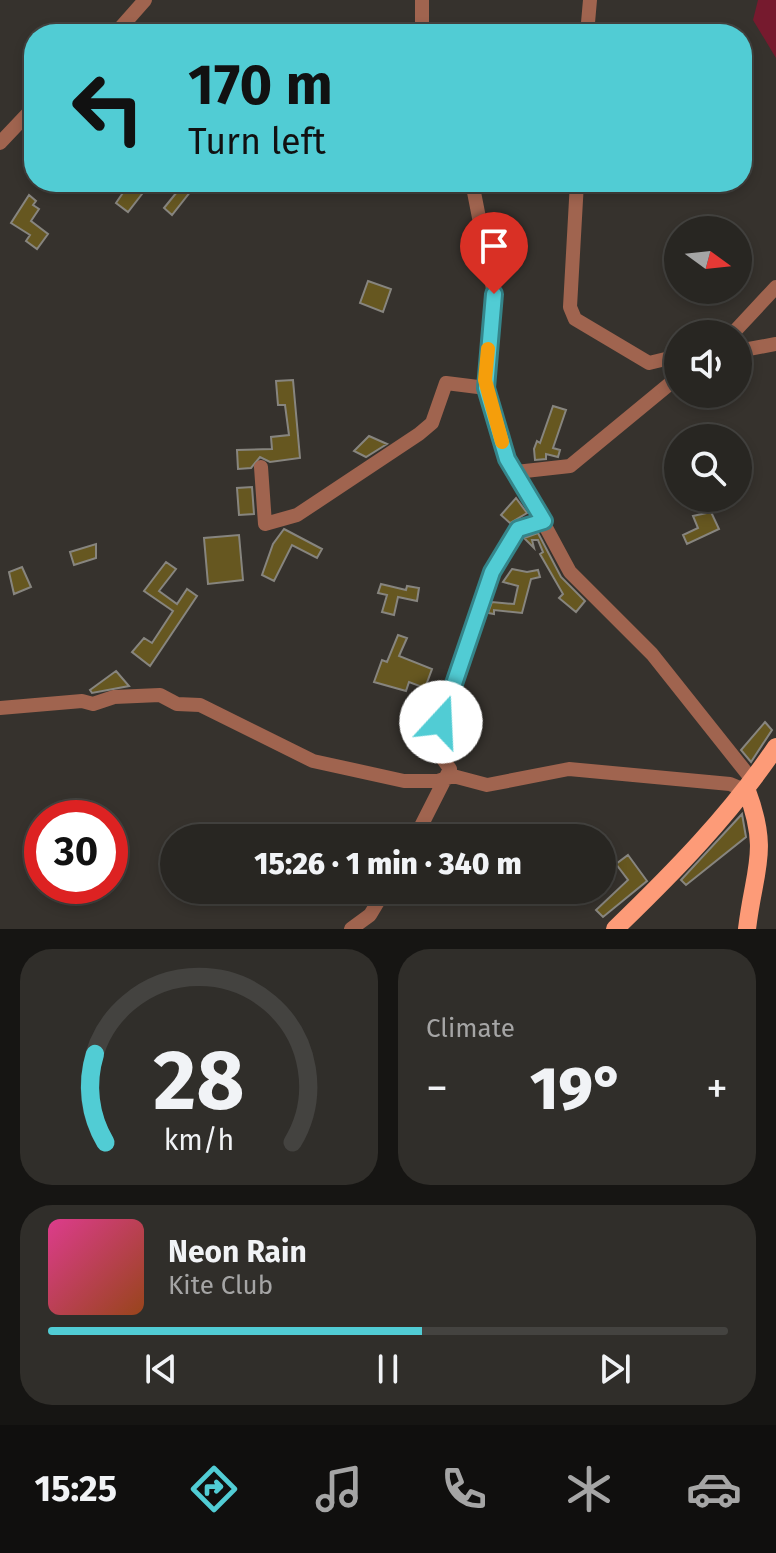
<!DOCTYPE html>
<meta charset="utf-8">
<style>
:root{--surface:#282622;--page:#302e2a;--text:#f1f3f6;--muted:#a5a5a5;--line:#444340;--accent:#51ccd4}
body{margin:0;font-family:"Fira Sans",sans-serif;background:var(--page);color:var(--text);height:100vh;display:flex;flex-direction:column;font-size:30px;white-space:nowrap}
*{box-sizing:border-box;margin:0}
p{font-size:26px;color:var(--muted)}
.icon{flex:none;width:44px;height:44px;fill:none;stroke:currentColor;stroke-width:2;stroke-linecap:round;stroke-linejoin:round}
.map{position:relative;height:929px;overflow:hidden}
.sheet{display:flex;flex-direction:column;gap:20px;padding:20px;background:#161513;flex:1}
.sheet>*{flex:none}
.banner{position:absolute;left:24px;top:24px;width:728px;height:168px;border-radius:32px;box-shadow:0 4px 12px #0003,0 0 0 2px var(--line);background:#51ccd4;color:#111;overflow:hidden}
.needle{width:52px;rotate:105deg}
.buttons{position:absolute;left:664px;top:216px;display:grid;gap:16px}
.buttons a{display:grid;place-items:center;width:88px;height:88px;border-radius:50%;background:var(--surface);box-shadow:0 4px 12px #0003,0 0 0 2px var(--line);font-size:40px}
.speed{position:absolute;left:24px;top:800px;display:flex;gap:16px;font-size:40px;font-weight:700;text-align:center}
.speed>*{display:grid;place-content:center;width:104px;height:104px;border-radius:50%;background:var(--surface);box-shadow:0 4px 12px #0003,0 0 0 2px var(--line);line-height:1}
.speed .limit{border:12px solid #d22;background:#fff;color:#111}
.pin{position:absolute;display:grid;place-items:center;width:68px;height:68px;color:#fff;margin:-82px -34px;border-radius:50% 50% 50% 0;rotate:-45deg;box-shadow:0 0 8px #0007}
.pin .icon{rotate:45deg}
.me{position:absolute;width:88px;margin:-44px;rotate:20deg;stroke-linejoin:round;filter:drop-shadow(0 0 6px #0008)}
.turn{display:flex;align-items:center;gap:28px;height:168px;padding:0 32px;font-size:36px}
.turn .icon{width:104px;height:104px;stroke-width:2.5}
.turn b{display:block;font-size:56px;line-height:68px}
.big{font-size:60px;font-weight:800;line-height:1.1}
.sheet .tile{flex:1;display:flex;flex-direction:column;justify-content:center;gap:12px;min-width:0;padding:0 28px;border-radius:32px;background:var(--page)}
.sheet .dial{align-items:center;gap:0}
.dial svg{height:208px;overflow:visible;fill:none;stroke:var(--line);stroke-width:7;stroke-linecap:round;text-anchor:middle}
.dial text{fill:var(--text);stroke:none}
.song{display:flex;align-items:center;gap:24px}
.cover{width:96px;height:96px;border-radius:12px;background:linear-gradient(135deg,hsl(330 70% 55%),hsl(20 70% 35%))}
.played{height:8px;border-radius:4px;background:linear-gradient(90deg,var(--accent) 55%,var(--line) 55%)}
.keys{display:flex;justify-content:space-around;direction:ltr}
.heat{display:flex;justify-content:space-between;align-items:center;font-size:44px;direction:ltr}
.sheet .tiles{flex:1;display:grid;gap:20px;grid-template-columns:1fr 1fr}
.tile:last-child{grid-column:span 2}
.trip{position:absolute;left:160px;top:824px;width:456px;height:80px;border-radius:40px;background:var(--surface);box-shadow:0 4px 12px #0003,0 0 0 2px var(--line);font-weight:800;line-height:80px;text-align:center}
.tab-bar{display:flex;height:128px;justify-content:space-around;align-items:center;background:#100f0e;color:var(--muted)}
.tab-bar .icon{width:56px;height:56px}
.tab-bar .selected{color:var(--accent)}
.tab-bar b{font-size:36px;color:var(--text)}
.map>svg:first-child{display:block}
.green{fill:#761a2e}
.building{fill:#665720;stroke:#87857f;stroke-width:2}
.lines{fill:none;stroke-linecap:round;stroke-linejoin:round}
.minor{stroke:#a0644f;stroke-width:14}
.major{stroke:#fd9b78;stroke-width:18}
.route-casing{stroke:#35858a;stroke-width:20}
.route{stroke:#51ccd4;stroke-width:14}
.slow{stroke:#f59e0b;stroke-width:14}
</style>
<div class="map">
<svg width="776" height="929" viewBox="0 0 776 929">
<rect width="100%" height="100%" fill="#36322d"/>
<!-- green -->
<path class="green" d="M758 0H776V58L753 20Z"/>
<!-- building -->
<path class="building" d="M185 182H198L172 215 164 208Z
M129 184 142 194 128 212 116 203Z
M29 195 36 201 33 205 39 209 31 221 48 234 37 249 26 241 30 235 11 223Z
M368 281 391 289 383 312 360 303Z
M293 380 300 458 270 462 260 457 251 468 238 469 237 450 272 449 271 437 289 435 285 405H278L276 381Z
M553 406 566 410 553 448 560 450 558 457 546 454V459L535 460 534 449 537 441 540 443Z
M369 436 387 444 366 457 354 451Z
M252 487 254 514 239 515 237 488Z
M516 498 527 513 510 523 501 515Z
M711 512 719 529 687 544 683 535 698 528 693 516Z
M284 529 322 549 317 558 292 545 274 581 262 575 273 544Z
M538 533 561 577 585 601 576 612 559 598 563 594 540 554 543 552 538 540H532L534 548 524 538Z
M239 535 243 580 208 584 204 538Z
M96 544V558L74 565 70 552Z
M166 562 176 569 159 591 177 604 187 589 197 596 150 666 132 652 144 638 152 643 173 611 144 591Z
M22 567 31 587 14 594 9 572Z
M512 569 527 572 538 570 540 577 531 579 522 613 494 610V614L488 613 492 602 514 604 518 586 503 582Z
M381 584 406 590 407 586 419 588 417 601 398 597 394 615 382 612 387 595 378 593Z
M398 635 407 638 399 656 432 669 425 688 409 682 406 691 374 682 382 660 387 662Z
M116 671 129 686 92 693 90 690Z
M765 722 772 730 751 762 741 750Z
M742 814 746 837 686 885 681 880Z
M628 855 647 881 603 917 596 910 628 880 616 864Z"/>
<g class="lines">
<!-- minor -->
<path class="minor" d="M422 0V34
M115 34 145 0
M587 34 590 0
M0 143 34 107
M472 182 494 294 485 380 507 459 516 472 570 466 678 377
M577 182 570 307 575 319 649 363 678 356
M728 334 735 331 776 287
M738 351 776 344
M261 467 265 524 297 515 419 434 432 423 446 383 486 388
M516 472 570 572 652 654 753 781
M0 708 82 701 93 704 114 697 160 695 177 704 200 705 313 761 404 781H438L453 776 487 785 569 769 730 784 747 791
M415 838 450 769 433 745 492 572 518 529 544 521
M351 929 370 915 385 890"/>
<!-- major -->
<path class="major" d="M615 929C674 872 730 815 776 747
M747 929C754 869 770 852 747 791"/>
</g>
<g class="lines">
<!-- route casing -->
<g class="route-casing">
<path id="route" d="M441 722 492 572 518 529 544 521 507 459 486 388 494 294"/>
</g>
<!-- route -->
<use href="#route" class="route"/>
<!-- slow -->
<path class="slow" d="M488 349 485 380 502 442"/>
</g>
</svg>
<div class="buttons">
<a><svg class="needle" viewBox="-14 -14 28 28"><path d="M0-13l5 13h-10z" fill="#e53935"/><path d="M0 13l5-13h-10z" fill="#a5a5a5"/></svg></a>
<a><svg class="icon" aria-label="sound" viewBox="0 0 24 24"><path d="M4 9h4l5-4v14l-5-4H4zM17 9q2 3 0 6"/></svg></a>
<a><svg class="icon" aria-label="search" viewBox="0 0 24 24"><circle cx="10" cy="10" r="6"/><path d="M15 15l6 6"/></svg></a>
</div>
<div class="speed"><div class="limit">30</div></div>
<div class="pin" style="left:494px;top:294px;background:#d93025"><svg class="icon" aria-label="arrive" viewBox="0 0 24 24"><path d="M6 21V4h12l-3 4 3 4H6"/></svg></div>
<svg class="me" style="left:441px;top:722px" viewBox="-20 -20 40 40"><circle r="19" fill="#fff"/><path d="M0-13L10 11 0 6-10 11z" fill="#51ccd4"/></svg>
<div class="trip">15:26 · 1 min · 340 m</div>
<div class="banner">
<div class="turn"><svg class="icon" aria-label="left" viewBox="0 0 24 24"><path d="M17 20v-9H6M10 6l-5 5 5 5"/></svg><div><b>170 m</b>Turn left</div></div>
</div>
</div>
<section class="sheet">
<div class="tiles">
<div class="tile dial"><svg viewBox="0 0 100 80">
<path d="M14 69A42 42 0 1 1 86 69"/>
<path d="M14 69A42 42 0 0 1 10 35" stroke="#51ccd4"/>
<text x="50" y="56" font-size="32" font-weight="700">28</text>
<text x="50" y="72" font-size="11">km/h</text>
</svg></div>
<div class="tile"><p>Climate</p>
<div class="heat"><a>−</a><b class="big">19°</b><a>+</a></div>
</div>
<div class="tile">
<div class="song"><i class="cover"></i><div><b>Neon Rain</b><p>Kite Club</p></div></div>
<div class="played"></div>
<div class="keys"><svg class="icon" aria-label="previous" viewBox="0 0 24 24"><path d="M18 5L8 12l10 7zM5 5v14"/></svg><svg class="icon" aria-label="pause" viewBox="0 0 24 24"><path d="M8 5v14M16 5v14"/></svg><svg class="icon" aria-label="next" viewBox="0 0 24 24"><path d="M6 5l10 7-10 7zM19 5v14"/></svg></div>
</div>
</div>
</section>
<nav class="tab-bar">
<b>15:25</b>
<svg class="icon selected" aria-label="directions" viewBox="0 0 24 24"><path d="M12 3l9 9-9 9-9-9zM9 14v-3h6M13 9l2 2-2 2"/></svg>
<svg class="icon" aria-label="music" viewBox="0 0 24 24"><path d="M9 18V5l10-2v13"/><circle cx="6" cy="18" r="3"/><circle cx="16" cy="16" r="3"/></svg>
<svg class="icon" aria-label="phone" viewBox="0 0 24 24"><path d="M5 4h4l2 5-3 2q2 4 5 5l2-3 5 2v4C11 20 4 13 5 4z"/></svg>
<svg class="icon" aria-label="climate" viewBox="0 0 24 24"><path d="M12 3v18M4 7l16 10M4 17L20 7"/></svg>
<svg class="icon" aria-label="car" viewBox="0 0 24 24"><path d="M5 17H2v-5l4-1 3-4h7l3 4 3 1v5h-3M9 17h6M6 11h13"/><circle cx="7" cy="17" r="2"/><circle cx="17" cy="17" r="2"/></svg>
</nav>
